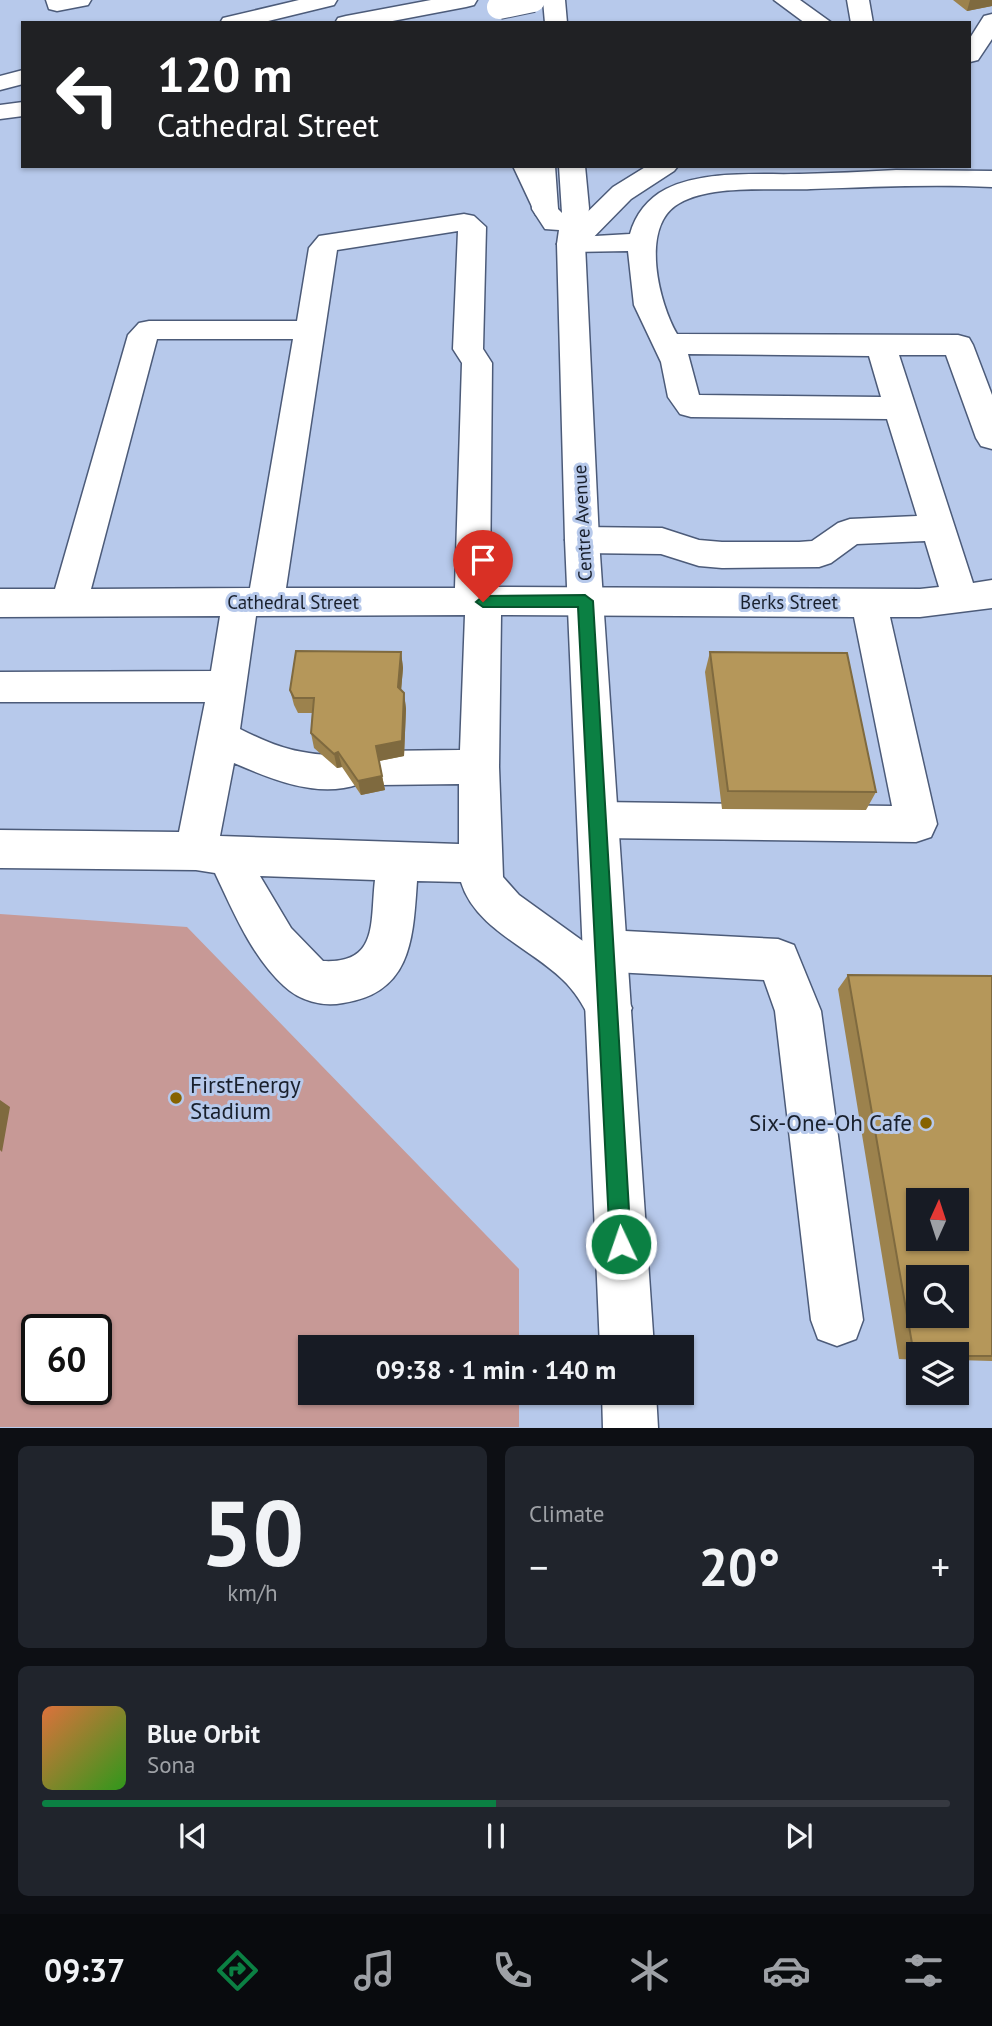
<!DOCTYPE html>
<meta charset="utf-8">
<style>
:root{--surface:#171b24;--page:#20242c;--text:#f1f3f6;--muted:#9ea1a6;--line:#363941;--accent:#0b8043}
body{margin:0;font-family:"PT Sans",sans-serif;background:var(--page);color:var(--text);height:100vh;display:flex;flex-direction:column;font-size:26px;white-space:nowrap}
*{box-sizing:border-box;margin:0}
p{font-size:23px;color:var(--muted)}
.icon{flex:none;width:38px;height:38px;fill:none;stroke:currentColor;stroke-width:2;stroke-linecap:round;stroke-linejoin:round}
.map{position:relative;height:1428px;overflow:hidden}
.sheet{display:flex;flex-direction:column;gap:18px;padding:18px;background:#0d0f14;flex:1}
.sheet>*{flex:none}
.guide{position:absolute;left:21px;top:21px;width:950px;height:147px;border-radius:0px;box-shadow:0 2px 5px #0004;background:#202124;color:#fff;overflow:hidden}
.needle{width:46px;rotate:3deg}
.tools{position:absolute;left:906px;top:1188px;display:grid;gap:14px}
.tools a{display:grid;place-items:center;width:63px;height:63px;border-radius:0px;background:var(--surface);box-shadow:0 2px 5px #0004;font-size:35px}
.speed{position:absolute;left:21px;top:1314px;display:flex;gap:14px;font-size:35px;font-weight:700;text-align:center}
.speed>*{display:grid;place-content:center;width:91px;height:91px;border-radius:50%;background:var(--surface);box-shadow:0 2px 5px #0004;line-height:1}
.speed .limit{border:4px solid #111;border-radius:10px;background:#fff;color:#111}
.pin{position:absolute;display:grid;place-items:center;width:60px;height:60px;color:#fff;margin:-72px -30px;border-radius:50% 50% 50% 0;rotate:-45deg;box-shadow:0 0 7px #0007}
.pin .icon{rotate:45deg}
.me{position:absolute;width:77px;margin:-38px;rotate:357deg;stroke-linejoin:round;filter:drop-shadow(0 0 5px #0008)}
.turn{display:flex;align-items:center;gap:24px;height:147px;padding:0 21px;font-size:32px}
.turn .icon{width:91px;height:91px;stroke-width:2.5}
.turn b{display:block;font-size:49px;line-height:60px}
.big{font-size:52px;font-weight:600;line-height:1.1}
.sheet .widget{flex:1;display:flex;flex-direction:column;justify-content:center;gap:10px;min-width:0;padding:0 24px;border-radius:10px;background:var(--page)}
.sheet .dial{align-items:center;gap:0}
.dial b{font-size:91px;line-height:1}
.song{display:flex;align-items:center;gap:21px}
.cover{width:84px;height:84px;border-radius:10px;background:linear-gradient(135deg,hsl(20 70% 55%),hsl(110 70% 35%))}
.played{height:7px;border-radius:4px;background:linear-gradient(90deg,var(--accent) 50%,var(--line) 50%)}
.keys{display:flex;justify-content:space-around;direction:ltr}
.heat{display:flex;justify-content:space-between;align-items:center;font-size:38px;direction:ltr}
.sheet .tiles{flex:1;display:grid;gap:18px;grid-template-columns:1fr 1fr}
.widget:last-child{grid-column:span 2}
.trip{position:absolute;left:298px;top:1335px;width:396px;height:70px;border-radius:0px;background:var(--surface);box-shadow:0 2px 5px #0004;font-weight:600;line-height:70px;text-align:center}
.dock{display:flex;height:112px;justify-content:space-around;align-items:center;background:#090b0e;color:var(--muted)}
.dock .icon{width:49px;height:49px}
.dock .active{color:var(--accent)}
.dock b{font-size:32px;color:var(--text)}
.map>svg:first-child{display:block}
.green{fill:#c79996;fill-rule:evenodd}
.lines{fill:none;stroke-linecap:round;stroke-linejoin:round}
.minor-casing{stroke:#4c5b79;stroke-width:3}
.major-casing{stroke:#4c5b79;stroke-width:3}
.highway-casing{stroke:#4c5b79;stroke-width:3}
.minor{fill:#fff;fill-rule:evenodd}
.major{fill:#fff;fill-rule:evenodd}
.highway{fill:#fff;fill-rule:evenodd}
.highway-bridge-casing{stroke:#4c5b79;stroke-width:26;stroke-linecap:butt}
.highway-bridge{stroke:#fff;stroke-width:24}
.wall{fill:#9c824d}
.shaded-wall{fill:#7f6a3f}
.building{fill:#b5975a;stroke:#7f6a3f;stroke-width:2;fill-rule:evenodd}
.route{fill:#0b8043;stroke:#07532c;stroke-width:2}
.poi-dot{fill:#866300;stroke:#b7c9eb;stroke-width:2.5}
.labels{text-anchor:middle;stroke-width:6;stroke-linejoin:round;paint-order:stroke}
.street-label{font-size:19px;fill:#19202d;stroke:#b7c9eb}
.near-poi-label{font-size:23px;fill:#19202d;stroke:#b7c9eb;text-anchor:start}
</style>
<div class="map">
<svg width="992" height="1428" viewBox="0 0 992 1428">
<rect width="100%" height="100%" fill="#b7c9eb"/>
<!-- green -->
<path class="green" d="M0 914 187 927 519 1269V1347L310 1348V1393H519V1427H0ZM37 1330H96V1390H37Z"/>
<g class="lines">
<!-- minor casing -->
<g class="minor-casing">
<path id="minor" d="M46 0H91L88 5 57 11 49 9Z
M992 14V39L978 60 970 62V38L984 16Z
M896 170 992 171V187C932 184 871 187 811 189 773 191 707 183 675 206 641 231 659 303 677 334L958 335 969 338 973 345 992 395V449L981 446 976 438 946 355H899L973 583 992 580V608L920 617H890L937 824 931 837 916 842 599 838 585 833 579 820 585 807 599 802 892 806 854 617 501 615 499 767 503 877 519 895 587 944 590 936 606 930 778 939 794 945 821 1011 863 1320 856 1339 837 1346 818 1339 811 1320 775 1011 764 980 614 972 632 1008 625 1024 609 1030 593 1024C584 1007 576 992 562 979 530 948 475 928 461 882L417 881C413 938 412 993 343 1003 322 1007 300 1001 284 986 252 957 233 911 215 873L196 870 0 868V830L179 832 205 702H0V672L211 671 220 616 0 617V589H55L128 335 139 323 149 321H297L309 248 319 236 464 214 474 216 486 227 483 349 492 363 490 587 920 589 939 587 925 541 857 544 831 563 819 567 722 568 699 566 661 554 582 553 570 549 565 540 570 531 582 527 662 528 699 540 722 542H799L812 541 838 523 850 519 917 516 887 419 691 417 680 414 668 397 661 362 634 305 628 251 571 252 561 250 557 244 561 238 630 234C635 215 648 198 666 189 705 170 757 175 799 174 831 173 864 172 896 170ZM458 231 453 349 462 363 455 588H286L337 250ZM157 339H293L250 588 91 589ZM688 354 869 356 881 397 699 395ZM465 615 460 750 380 751 366 756 362 765 359 760C342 754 326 756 309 753 284 750 262 740 240 729L256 616ZM234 763C271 779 318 799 359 784L363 775 366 780 380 785 459 784V844L220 836ZM260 876 375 880C370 922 379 964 323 961L291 928Z"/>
</g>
<!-- major casing -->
<g class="major-casing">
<path id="major" d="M543 0H565L567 23H545Z
M529 166H555L558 209 562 213 559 166H585L589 208 585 244 599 540 654 1348H600L565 540 557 244 559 230 545 229 532 209Z
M602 1393H656L658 1428H603Z"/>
</g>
<!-- highway casing -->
<g class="highway-casing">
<path id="highway" d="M299 0H337L334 5 260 23H220L223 18Z
M431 0H477L474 5 466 7 382 23H335L338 18 346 16Z
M774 0H800L832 23H805Z
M847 0H869L873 23H851Z
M23 70V84L0 90V76Z
M23 102V116L0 119V105Z
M513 166H539L558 209 554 215 545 217 536 215Z
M647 166H678L674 171 631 199 581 250 571 252 561 250 557 244 561 238 613 187Z"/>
</g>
<!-- minor -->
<use href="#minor" class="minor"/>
<!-- major -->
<use href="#major" class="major"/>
<!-- highway -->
<use href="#highway" class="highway"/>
<!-- highway-bridge casing -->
<g class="highway-bridge-casing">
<path id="highway-bridge" d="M499 7 533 0"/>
</g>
<!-- highway-bridge -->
<use href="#highway-bridge" class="highway-bridge"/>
</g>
<!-- wall -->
<path class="wall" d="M953 0H992V6L967 11Z
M401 652 403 668 401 690 404 693 406 709 404 756 379 761 385 790 361 795 342 767 337 768 314 748 311 733 312 713H298L294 705 290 690Z
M710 652 876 792 866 810 722 809 705 672Z
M848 975 992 976V1361L957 1360V1354H919V1360L899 1359 838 989Z"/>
<!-- shaded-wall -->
<path class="shaded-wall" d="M970 0H992V6L967 11Z
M401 652 403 668 400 703 398 687Z
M404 693 406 709 404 756 379 761 376 746Z
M338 752 342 767 337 768 334 754Z
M382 776 385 790 361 795 358 781Z
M0 1100 10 1107 2 1152 0 1150Z"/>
<!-- building -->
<path class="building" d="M296 651 401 652 398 687 404 693 402 741 376 746 382 776 358 781 338 752 334 754 311 733 314 698H294L290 690Z
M710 652 847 653 876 792 728 791Z
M848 975 992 976V1356H957V1354L914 1355ZM919 1200H957V1239H919ZM919 1278H957V1316H919Z"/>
<!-- route -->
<path class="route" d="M585 595 593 601 631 1244 628 1251 621 1255 613 1251 610 1244 578 607H483L476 602 483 596Z"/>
<!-- markers -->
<g class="poi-dot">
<circle cx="176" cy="1098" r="7"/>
<circle cx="926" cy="1123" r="7"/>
</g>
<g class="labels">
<!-- street labels -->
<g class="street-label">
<text transform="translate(582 523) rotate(-93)" y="7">Centre Avenue</text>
<text x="293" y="609">Cathedral Street</text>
<text x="789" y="609">Berks Street</text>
</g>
<!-- near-poi labels -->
<g class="near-poi-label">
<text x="190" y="1093">FirstEnergy<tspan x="190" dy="26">Stadium</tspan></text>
<text x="912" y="1131" text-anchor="end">Six-One-Oh Cafe</text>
</g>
</g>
</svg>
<div class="tools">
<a><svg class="needle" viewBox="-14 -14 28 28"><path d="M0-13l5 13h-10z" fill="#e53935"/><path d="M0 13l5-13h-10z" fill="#9ea1a6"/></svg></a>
<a><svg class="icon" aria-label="search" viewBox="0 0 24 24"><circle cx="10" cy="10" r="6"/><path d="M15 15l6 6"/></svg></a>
<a><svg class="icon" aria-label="layers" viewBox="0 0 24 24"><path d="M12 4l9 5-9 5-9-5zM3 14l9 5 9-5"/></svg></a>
</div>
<div class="speed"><div class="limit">60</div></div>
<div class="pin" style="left:483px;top:602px;background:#d93025"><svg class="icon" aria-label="arrive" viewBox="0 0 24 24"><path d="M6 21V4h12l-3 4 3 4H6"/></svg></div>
<svg class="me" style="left:621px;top:1244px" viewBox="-20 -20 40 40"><circle r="17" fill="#0b8043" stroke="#fff" stroke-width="3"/><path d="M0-11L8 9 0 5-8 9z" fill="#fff"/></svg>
<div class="trip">09:38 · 1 min · 140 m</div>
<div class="guide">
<div class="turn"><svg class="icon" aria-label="left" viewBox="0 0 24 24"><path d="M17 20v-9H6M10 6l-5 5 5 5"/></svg><div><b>120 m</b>Cathedral Street</div></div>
</div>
</div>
<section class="sheet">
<div class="tiles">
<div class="widget dial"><b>50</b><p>km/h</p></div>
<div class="widget"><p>Climate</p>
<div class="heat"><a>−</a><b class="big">20°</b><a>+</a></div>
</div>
<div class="widget">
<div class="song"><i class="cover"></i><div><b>Blue Orbit</b><p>Sona</p></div></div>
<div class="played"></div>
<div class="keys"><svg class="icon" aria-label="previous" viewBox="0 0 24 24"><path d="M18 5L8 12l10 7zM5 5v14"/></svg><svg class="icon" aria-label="pause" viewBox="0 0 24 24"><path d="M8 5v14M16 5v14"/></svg><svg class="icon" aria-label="next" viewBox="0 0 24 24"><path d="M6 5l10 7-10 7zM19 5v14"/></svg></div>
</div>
</div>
</section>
<nav class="dock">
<b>09:37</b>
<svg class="icon active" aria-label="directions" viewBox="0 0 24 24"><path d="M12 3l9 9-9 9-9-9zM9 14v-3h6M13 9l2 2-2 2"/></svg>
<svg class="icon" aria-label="music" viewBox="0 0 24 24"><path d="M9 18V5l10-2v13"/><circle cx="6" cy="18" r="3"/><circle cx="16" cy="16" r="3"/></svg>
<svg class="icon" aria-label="phone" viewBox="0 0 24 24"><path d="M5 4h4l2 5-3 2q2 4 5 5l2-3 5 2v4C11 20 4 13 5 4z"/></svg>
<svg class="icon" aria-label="climate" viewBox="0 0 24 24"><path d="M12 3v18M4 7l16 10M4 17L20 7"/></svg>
<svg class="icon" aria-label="car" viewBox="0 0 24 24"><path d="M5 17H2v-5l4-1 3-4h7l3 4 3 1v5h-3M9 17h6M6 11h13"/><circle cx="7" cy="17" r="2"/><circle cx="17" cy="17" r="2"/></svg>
<svg class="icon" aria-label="filters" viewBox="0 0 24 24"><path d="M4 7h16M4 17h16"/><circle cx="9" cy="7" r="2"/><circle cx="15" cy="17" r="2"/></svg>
</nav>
